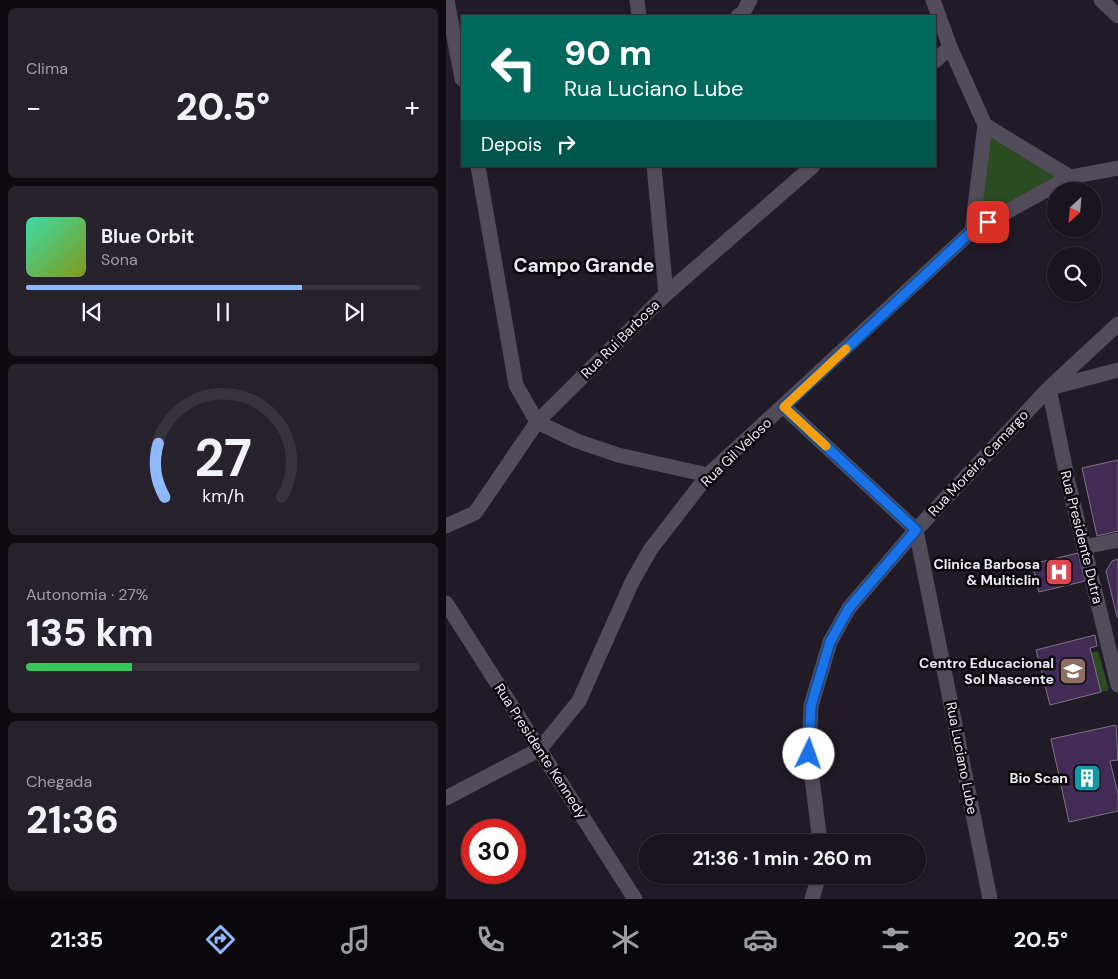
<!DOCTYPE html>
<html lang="pt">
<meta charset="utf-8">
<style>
:root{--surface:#19141d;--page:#26212a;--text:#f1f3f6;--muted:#9f9ea4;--line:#37333b;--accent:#90b8fd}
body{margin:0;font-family:"DM Sans",sans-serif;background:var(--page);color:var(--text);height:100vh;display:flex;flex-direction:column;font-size:19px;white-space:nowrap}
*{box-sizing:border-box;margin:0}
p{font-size:16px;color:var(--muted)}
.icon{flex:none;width:28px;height:28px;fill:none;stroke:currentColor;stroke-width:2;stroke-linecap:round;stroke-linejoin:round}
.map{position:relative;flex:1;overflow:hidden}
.panel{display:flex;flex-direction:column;gap:8px;padding:8px;background:#0e0b10;width:446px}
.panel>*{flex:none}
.banner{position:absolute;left:15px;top:15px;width:475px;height:152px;border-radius:0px;box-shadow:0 1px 4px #0004,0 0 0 1px var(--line);background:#00695c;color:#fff;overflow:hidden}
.needle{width:32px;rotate:206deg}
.controls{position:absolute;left:601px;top:182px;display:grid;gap:10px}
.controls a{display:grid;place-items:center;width:55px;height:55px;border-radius:50%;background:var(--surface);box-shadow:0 1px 4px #0004,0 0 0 1px var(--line);font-size:25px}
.speed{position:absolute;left:15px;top:819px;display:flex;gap:10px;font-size:25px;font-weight:700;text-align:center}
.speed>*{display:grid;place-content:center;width:65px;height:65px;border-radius:50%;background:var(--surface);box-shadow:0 1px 4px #0004,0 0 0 1px var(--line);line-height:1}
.speed .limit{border:8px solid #d22;background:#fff;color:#111}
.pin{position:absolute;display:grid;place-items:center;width:42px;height:42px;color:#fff;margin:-21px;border-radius:10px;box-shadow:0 2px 8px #0006}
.me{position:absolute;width:55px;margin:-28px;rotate:3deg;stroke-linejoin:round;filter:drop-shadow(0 0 4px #0008)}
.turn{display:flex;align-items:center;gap:18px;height:105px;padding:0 20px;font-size:22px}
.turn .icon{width:65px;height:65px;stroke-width:2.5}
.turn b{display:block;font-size:35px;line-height:42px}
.then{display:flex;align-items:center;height:48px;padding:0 20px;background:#0003;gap:10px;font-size:19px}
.big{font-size:38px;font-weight:800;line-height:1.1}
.panel .widget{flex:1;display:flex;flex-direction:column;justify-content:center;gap:8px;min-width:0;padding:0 18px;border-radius:8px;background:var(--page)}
.panel .dial{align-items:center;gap:0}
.dial svg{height:130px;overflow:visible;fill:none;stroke:var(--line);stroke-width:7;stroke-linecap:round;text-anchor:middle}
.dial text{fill:var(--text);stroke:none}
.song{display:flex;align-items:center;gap:15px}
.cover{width:60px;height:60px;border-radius:8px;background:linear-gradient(135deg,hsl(160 70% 55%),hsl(70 70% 35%))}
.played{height:5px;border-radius:2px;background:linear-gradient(90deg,var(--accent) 70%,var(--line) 70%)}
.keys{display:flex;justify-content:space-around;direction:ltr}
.heat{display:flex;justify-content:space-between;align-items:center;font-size:28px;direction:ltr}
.charge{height:8px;border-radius:4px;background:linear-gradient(90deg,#34c759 27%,var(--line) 0)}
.trip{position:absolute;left:192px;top:834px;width:288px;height:50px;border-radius:25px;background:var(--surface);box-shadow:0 1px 4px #0004,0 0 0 1px var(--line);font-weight:800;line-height:50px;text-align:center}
.menu{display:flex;height:80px;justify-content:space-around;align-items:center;background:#0a080c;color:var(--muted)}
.menu .icon{width:35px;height:35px}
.menu .on{color:var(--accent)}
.menu b{font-size:22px;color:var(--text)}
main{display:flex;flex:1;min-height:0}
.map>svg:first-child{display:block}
.green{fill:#2b4b23}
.building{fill:#422b54;stroke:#7b7483}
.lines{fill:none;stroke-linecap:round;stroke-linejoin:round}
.street{stroke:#524b59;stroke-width:15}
.route-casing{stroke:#114b97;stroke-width:12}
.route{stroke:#1a73e8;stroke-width:9}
.slow{stroke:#f59e0b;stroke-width:9}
.labels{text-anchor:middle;stroke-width:5;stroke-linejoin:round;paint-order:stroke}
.street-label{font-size:14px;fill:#ede9f2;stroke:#09070c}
.poi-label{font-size:14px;font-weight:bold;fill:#ede9f2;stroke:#09070c;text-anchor:end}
.district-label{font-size:19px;font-weight:bold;fill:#ede9f2;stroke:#09070c}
</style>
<main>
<section class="panel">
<div class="widget"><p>Clima</p>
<div class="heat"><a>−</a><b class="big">20.5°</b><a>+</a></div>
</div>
<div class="widget">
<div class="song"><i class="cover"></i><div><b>Blue Orbit</b><p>Sona</p></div></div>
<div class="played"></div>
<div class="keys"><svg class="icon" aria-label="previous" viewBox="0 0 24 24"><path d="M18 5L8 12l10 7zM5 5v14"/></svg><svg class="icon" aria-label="pause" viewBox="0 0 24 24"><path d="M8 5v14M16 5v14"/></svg><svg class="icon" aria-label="next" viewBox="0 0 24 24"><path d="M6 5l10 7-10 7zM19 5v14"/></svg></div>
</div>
<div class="widget dial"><svg viewBox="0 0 100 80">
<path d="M14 69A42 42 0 1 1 86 69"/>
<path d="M14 69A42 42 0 0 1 10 36" stroke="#90b8fd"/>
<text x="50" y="56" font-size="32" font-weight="700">27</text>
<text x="50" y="72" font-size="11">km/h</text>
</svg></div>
<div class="widget"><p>Autonomia · 27%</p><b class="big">135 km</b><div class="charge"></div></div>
<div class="widget"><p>Chegada</p><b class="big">21:36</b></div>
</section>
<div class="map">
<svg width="672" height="899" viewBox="0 0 672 899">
<rect width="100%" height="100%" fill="#211a27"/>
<!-- green -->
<path class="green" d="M539 125 624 177 526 231Z
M652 651 663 690 655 692 645 653Z"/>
<!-- building -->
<path class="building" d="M672 460V531L651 536 636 468Z
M632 553 639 581 593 592 586 564Z
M672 559V617H671L660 571 666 561Z
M649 635 651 646 644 648 655 692 604 705 590 650Z
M670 725 672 760 664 761 672 794V811L623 822 605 739Z"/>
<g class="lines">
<!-- street -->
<path class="street" d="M1 0 16 79
M191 0 193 16
M487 0 504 47 539 125 624 177
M655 0 672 16
M292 16 297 13 304 0
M489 61 504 47
M32 166 70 385 91 422 131 441 172 455 262 475
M208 166 220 294
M526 231 539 125
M603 388 622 482 672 685
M604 388 672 370
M338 407 470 530 544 899
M0 526 29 513 91 422 220 294 367 166
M638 547 672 540
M0 603 189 899
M0 798 94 749 133 701 186 582 204 550 262 475 526 231 624 177 672 168
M374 842 363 754 365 706 384 642 403 608 470 530 603 388 672 324
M366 899 373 875"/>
</g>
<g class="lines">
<!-- route casing -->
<g class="route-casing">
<path id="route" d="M363 754 365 706 384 642 403 608 470 530 338 407 526 231 542 222"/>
</g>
<!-- route -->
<use href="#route" class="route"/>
<!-- slow -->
<path class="slow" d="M380 446 338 407 400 349"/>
</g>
<!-- icons -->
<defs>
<g id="hospital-square" transform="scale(1.4375)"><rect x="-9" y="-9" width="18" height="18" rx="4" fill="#e0444e" stroke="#09070c"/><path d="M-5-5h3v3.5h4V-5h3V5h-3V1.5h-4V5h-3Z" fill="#fff"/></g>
<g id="school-square" transform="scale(1.4375)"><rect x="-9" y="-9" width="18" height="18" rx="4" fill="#8d6e63" stroke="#09070c"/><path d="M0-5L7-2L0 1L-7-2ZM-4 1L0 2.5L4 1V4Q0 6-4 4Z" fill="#fff"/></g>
<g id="building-square" transform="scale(1.4375)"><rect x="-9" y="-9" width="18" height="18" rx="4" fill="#0f9aa8" stroke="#09070c"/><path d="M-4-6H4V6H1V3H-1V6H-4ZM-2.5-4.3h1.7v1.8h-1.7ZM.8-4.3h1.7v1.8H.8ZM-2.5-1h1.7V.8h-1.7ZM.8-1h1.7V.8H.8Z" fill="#fff"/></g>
</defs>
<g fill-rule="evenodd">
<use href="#hospital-square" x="613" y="572"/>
<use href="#school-square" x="627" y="671"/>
<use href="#building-square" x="641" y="778"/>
</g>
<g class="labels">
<!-- street labels -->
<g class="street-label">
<text transform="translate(174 339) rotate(-45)" y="5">Rua Rui Barbosa</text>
<text transform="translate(290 452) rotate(-44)" y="5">Rua Gil Veloso</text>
<text transform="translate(532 463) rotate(-47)" y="5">Rua Moreira Camargo</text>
<text transform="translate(636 537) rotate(76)" y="5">Rua Presidente Dutra</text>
<text transform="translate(95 751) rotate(57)" y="5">Rua Presidente Kennedy</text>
<text transform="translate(516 758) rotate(79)" y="5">Rua Luciano Lube</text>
</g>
<!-- poi labels -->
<g class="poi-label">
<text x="594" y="569">Clinica Barbosa<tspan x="594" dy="16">&amp; Multiclin</tspan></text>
<text x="608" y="668">Centro Educacional<tspan x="608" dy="16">Sol Nascente</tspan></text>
<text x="622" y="783">Bio Scan</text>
</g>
<!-- district labels -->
<g class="district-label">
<text x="138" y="272">Campo Grande</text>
</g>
</g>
</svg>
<div class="controls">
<a><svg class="needle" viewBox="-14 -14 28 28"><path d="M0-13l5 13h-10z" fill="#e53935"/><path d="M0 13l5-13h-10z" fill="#9f9ea4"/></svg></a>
<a><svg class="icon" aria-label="search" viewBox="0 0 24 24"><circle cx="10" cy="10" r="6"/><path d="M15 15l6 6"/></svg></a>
</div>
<div class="speed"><div class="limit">30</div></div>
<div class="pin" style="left:542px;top:222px;background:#d93025"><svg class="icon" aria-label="arrive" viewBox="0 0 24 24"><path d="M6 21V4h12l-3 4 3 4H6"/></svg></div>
<svg class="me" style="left:363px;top:754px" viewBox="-20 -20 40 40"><circle r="19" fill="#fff"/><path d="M0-13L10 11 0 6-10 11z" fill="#1a73e8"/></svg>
<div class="trip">21:36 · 1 min · 260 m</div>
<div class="banner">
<div class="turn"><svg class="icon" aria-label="left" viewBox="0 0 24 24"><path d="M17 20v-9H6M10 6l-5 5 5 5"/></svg><div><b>90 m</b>Rua Luciano Lube</div></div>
<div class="then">Depois<svg class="icon" aria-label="right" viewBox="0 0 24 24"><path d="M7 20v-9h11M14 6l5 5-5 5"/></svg></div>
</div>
</div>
</main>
<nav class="menu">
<b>21:35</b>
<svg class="icon on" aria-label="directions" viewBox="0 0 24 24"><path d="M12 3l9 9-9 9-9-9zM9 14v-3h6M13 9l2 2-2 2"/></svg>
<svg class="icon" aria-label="music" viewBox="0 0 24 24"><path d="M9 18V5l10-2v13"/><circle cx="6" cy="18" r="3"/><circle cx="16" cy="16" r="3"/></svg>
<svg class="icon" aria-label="phone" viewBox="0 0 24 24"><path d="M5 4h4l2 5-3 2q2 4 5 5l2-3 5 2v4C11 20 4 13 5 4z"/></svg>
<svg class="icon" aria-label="climate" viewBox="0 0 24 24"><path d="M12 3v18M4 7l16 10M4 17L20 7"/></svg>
<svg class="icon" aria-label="car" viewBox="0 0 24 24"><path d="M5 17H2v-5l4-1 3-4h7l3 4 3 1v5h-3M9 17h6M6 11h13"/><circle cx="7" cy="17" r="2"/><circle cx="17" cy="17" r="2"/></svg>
<svg class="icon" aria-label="filters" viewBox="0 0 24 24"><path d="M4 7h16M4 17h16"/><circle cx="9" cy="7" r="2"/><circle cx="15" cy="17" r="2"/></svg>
<b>20.5°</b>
</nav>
